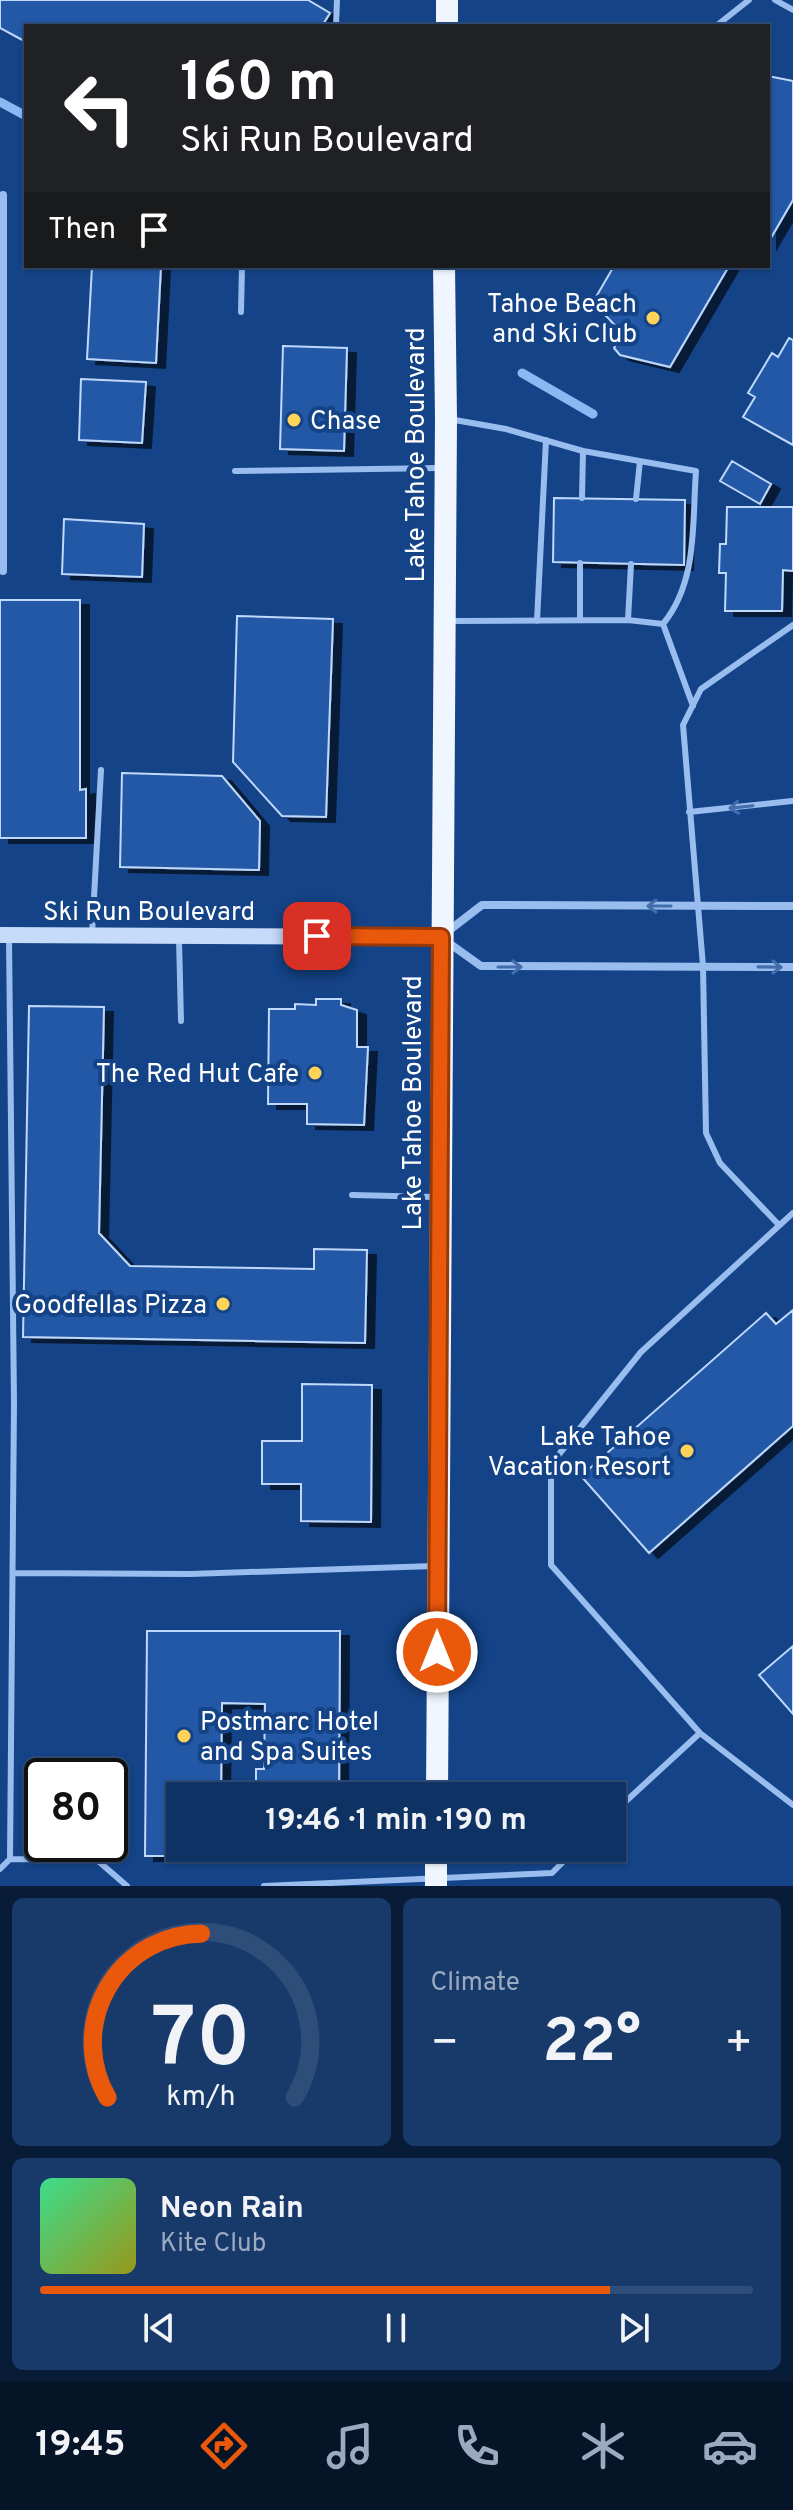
<!DOCTYPE html>
<meta charset="utf-8">
<style>
:root{--surface:#0f3265;--page:#183a6b;--text:#f1f3f6;--muted:#9baabf;--line:#2f4d79;--accent:#ea580c}
body{margin:0;font-family:Overpass,sans-serif;background:var(--page);color:var(--text);height:100vh;display:flex;flex-direction:column;font-size:30px;white-space:nowrap}
*{box-sizing:border-box;margin:0}
p{font-size:26px;color:var(--muted)}
.icon{flex:none;width:44px;height:44px;fill:none;stroke:currentColor;stroke-width:2;stroke-linecap:round;stroke-linejoin:round}
.map{position:relative;height:1886px;overflow:hidden}
.side{display:flex;flex-direction:column;gap:12px;padding:12px;background:#081c38;flex:1}
.side>*{flex:none}
.top-card{position:absolute;left:24px;top:24px;width:746px;height:244px;border-radius:0px;box-shadow:0 2px 6px #0004,0 0 0 2px var(--line);background:#202124;color:#fff;overflow:hidden}
.speed{position:absolute;left:24px;top:1758px;display:flex;gap:16px;font-size:40px;font-weight:700;text-align:center}
.speed>*{display:grid;place-content:center;width:104px;height:104px;border-radius:50%;background:var(--surface);box-shadow:0 2px 6px #0004,0 0 0 2px var(--line);line-height:1}
.speed .limit{border:4px solid #111;border-radius:12px;background:#fff;color:#111}
.pin{position:absolute;display:grid;place-items:center;width:68px;height:68px;color:#fff;margin:-34px;border-radius:16px;box-shadow:0 4px 12px #0006}
.me{position:absolute;width:88px;margin:-44px;rotate:0deg;stroke-linejoin:round;filter:drop-shadow(0 0 6px #0008)}
.turn{display:flex;align-items:center;gap:28px;height:168px;padding:0 24px;font-size:36px}
.turn .icon{width:104px;height:104px;stroke-width:2.5}
.turn b{display:block;font-size:56px;line-height:68px}
.then{display:flex;align-items:center;height:76px;padding:0 24px;background:#0003;gap:16px;font-size:30px}
.big{font-size:60px;font-weight:700;line-height:1.1}
.side .tile{flex:1;display:flex;flex-direction:column;justify-content:center;gap:12px;min-width:0;padding:0 28px;border-radius:12px;background:var(--page)}
.side .dial{align-items:center;gap:0}
.dial svg{height:208px;overflow:visible;fill:none;stroke:var(--line);stroke-width:7;stroke-linecap:round;text-anchor:middle}
.dial text{fill:var(--text);stroke:none}
.song{display:flex;align-items:center;gap:24px}
.cover{width:96px;height:96px;border-radius:12px;background:linear-gradient(135deg,hsl(150 70% 55%),hsl(60 70% 35%))}
.played{height:8px;border-radius:4px;background:linear-gradient(90deg,var(--accent) 80%,var(--line) 80%)}
.keys{display:flex;justify-content:space-around;direction:ltr}
.heat{display:flex;justify-content:space-between;align-items:center;font-size:44px;direction:ltr}
.side .tiles{flex:1;display:grid;gap:12px;grid-template-columns:1fr 1fr}
.tile:last-child{grid-column:span 2}
.trip{position:absolute;left:166px;top:1782px;width:460px;height:80px;border-radius:0px;background:var(--surface);box-shadow:0 2px 6px #0004,0 0 0 2px var(--line);font-weight:700;line-height:80px;text-align:center}
.dock{display:flex;height:128px;justify-content:space-around;align-items:center;background:#061428;color:var(--muted)}
.dock .icon{width:56px;height:56px}
.dock .selected{color:var(--accent)}
.dock b{font-size:36px;color:var(--text)}
.map>svg:first-child{display:block}
.lines{fill:none;stroke-linecap:round;stroke-linejoin:round}
.stream{stroke:#8bb8f2;stroke-width:9}
.building{fill:#2259a6;stroke:#bfd8fb;stroke-width:2;filter:url(#shadow)}
.service{stroke:#99bdef;stroke-width:6}
.minor{stroke:#99bdef;stroke-width:8}
.secondary{stroke:#c6dbfa;stroke-width:16}
.trunk{stroke:#f0f6ff;stroke-width:22}
.oneway{stroke:#436eab}
.route-casing{stroke:#983908;stroke-width:20}
.route{stroke:#ea580c;stroke-width:14}
.poi-dot{fill:#ffd357;stroke:#144387;stroke-width:3}
.labels{text-anchor:middle;stroke-width:8;stroke-linejoin:round;paint-order:stroke}
.poi-label{font-size:26px;fill:#fff;stroke:#144387;text-anchor:end}
.street-label{font-size:26px;fill:#fff;stroke:#144387}
</style>
<div class="map">
<svg width="793" height="1886" viewBox="0 0 793 1886">
<defs>
<filter id="shadow"><feDropShadow dx="9" dy="5" stdDeviation="0" flood-color="#0009"/></filter>
</defs>
<rect width="100%" height="100%" fill="#144387"/>
<g class="lines">
<!-- stream -->
<path class="stream" d="M0 102 26 116
M522 373 593 414"/>
</g>
<!-- building -->
<path class="building" d="M0 0H308L330 13 322 26H26V42L0 28Z
M768 76 793 81V200L768 243Z
M92 266H161L156 363 87 359Z
M614 266H729L670 367 620 355 614 348 622 333 593 302Z
M789 338 793 340V445L743 417 755 397 748 393 772 353 778 357Z
M283 346 347 348 344 451 280 449Z
M81 379 146 382 142 443 79 440Z
M732 461 771 484 760 504 720 481Z
M554 498 685 500 684 565 553 562Z
M727 507H793V571L783 570 782 611H725L726 573H719L720 544H726Z
M64 519 144 524 142 577 62 574Z
M0 600H80V790L86 789V838H0Z
M237 616 333 619 326 817 282 816 233 762Z
M122 773 222 776 260 821 259 870 120 867Z
M316 999H341V1005L357 1010V1047H368L364 1125 307 1124V1104H268L269 1009H295V1004L316 1005Z
M29 1006 104 1007 99 1233 130 1266 314 1269V1249L367 1250 365 1343 23 1337Z
M793 1310V1426L649 1553 581 1476 766 1313 776 1324Z
M302 1384 372 1385 371 1522 301 1521V1484H262V1441H302Z
M147 1631H340L339 1796 256 1795V1769H264L265 1704 222 1703 221 1796H180V1848H221V1856H145Z
M793 1646V1714L759 1675Z
M285 1848H317V1856H285Z"/>
<g class="lines">
<!-- service -->
<path class="service" d="M775 0 793 10
M336 26 337 0
M716 26 749 0
M241 312 242 266
M449 419 506 429 583 451 696 471C692 524 698 581 663 624L693 706
M235 471 440 468
M582 498 583 451
M636 499 640 461
M580 620V563
M628 620 631 564
M451 621 628 620 663 624
M537 621 546 440
M689 812 792 801
M92 934 101 770
M179 939 181 1021
M352 1195 436 1197
M793 1213 641 1352 556 1458 551 1468V1565L700 1733 793 1805
M778 1224 720 1163 706 1133 703 966 683 725 701 689 793 625
M13 1573 190 1574 434 1566
M612 1814 700 1733
M10 1859 97 1860 127 1886
M0 1869 10 1859 14 1403 9 938
M264 1886 552 1873 577 1848"/>
<!-- minor -->
<path class="minor" d="M3 571V195
M447 932 482 905 793 906
M446 941 481 966 793 967"/>
<!-- secondary -->
<path class="secondary" d="M0 935 441 937"/>
<!-- trunk -->
<path class="trunk" d="M447 26V0
M437 1796 446 419 444 266
M436 1886V1848"/>
</g>
<!-- one-way arrows -->
<defs><path id="oneway-shaft" d="M-6 0H5M1.5-3L5.5 0L1.5 3" fill="none" stroke-width="1.6" stroke-linecap="round" stroke-linejoin="round" transform="scale(2)"/></defs>
<g class="oneway">
<use href="#oneway-shaft" transform="translate(741 807) rotate(174)"/>
<use href="#oneway-shaft" transform="translate(659 906) rotate(-180)"/>
<use href="#oneway-shaft" transform="translate(510 967)"/>
<use href="#oneway-shaft" transform="translate(770 967) rotate(1)"/>
</g>
<g class="lines">
<!-- route casing -->
<g class="route-casing">
<path id="route" d="M317 936 441 937 437 1652"/>
</g>
<!-- route -->
<use href="#route" class="route"/>
</g>
<!-- markers -->
<g class="poi-dot">
<circle cx="653" cy="318" r="8"/>
<circle cx="294" cy="420" r="8"/>
<circle cx="315" cy="1073" r="8"/>
<circle cx="223" cy="1304" r="8"/>
<circle cx="687" cy="1451" r="8"/>
<circle cx="184" cy="1736" r="8"/>
</g>
<g class="labels">
<!-- poi labels -->
<g class="poi-label">
<text x="637" y="312">Tahoe Beach<tspan x="637" dy="30">and Ski Club</tspan></text>
<text x="310" y="429" text-anchor="start">Chase</text>
<text x="299" y="1082">The Red Hut Cafe</text>
<text x="207" y="1313">Goodfellas Pizza</text>
<text x="671" y="1445">Lake Tahoe<tspan x="671" dy="30">Vacation Resort</tspan></text>
<text x="200" y="1730" text-anchor="start">Postmarc Hotel<tspan x="200" dy="30">and Spa Suites</tspan></text>
</g>
<!-- street labels -->
<g class="street-label">
<text transform="translate(415 455) rotate(-90)" y="9">Lake Tahoe Boulevard</text>
<text x="149" y="920">Ski Run Boulevard</text>
<text transform="translate(412 1103) rotate(-90)" y="9">Lake Tahoe Boulevard</text>
</g>
</g>
</svg>
<div class="speed"><div class="limit">80</div></div>
<div class="pin" style="left:317px;top:936px;background:#d93025"><svg class="icon" aria-label="arrive" viewBox="0 0 24 24"><path d="M6 21V4h12l-3 4 3 4H6"/></svg></div>
<svg class="me" style="left:437px;top:1652px" viewBox="-20 -20 40 40"><circle r="17" fill="#ea580c" stroke="#fff" stroke-width="3"/><path d="M0-11L8 9 0 5-8 9z" fill="#fff"/></svg>
<div class="trip">19:46 · 1 min · 190 m</div>
<div class="top-card">
<div class="turn"><svg class="icon" aria-label="left" viewBox="0 0 24 24"><path d="M17 20v-9H6M10 6l-5 5 5 5"/></svg><div><b>160 m</b>Ski Run Boulevard</div></div>
<div class="then">Then<svg class="icon" aria-label="arrive" viewBox="0 0 24 24"><path d="M6 21V4h12l-3 4 3 4H6"/></svg></div>
</div>
</div>
<section class="side">
<div class="tiles">
<div class="tile dial"><svg viewBox="0 0 100 80">
<path d="M14 69A42 42 0 1 1 86 69"/>
<path d="M14 69A42 42 0 0 1 50 6" stroke="#ea580c"/>
<text x="50" y="56" font-size="32" font-weight="700">70</text>
<text x="50" y="72" font-size="11">km/h</text>
</svg></div>
<div class="tile"><p>Climate</p>
<div class="heat"><a>−</a><b class="big">22°</b><a>+</a></div>
</div>
<div class="tile">
<div class="song"><i class="cover"></i><div><b>Neon Rain</b><p>Kite Club</p></div></div>
<div class="played"></div>
<div class="keys"><svg class="icon" aria-label="previous" viewBox="0 0 24 24"><path d="M18 5L8 12l10 7zM5 5v14"/></svg><svg class="icon" aria-label="pause" viewBox="0 0 24 24"><path d="M8 5v14M16 5v14"/></svg><svg class="icon" aria-label="next" viewBox="0 0 24 24"><path d="M6 5l10 7-10 7zM19 5v14"/></svg></div>
</div>
</div>
</section>
<nav class="dock">
<b>19:45</b>
<svg class="icon selected" aria-label="directions" viewBox="0 0 24 24"><path d="M12 3l9 9-9 9-9-9zM9 14v-3h6M13 9l2 2-2 2"/></svg>
<svg class="icon" aria-label="music" viewBox="0 0 24 24"><path d="M9 18V5l10-2v13"/><circle cx="6" cy="18" r="3"/><circle cx="16" cy="16" r="3"/></svg>
<svg class="icon" aria-label="phone" viewBox="0 0 24 24"><path d="M5 4h4l2 5-3 2q2 4 5 5l2-3 5 2v4C11 20 4 13 5 4z"/></svg>
<svg class="icon" aria-label="climate" viewBox="0 0 24 24"><path d="M12 3v18M4 7l16 10M4 17L20 7"/></svg>
<svg class="icon" aria-label="car" viewBox="0 0 24 24"><path d="M5 17H2v-5l4-1 3-4h7l3 4 3 1v5h-3M9 17h6M6 11h13"/><circle cx="7" cy="17" r="2"/><circle cx="17" cy="17" r="2"/></svg>
</nav>
